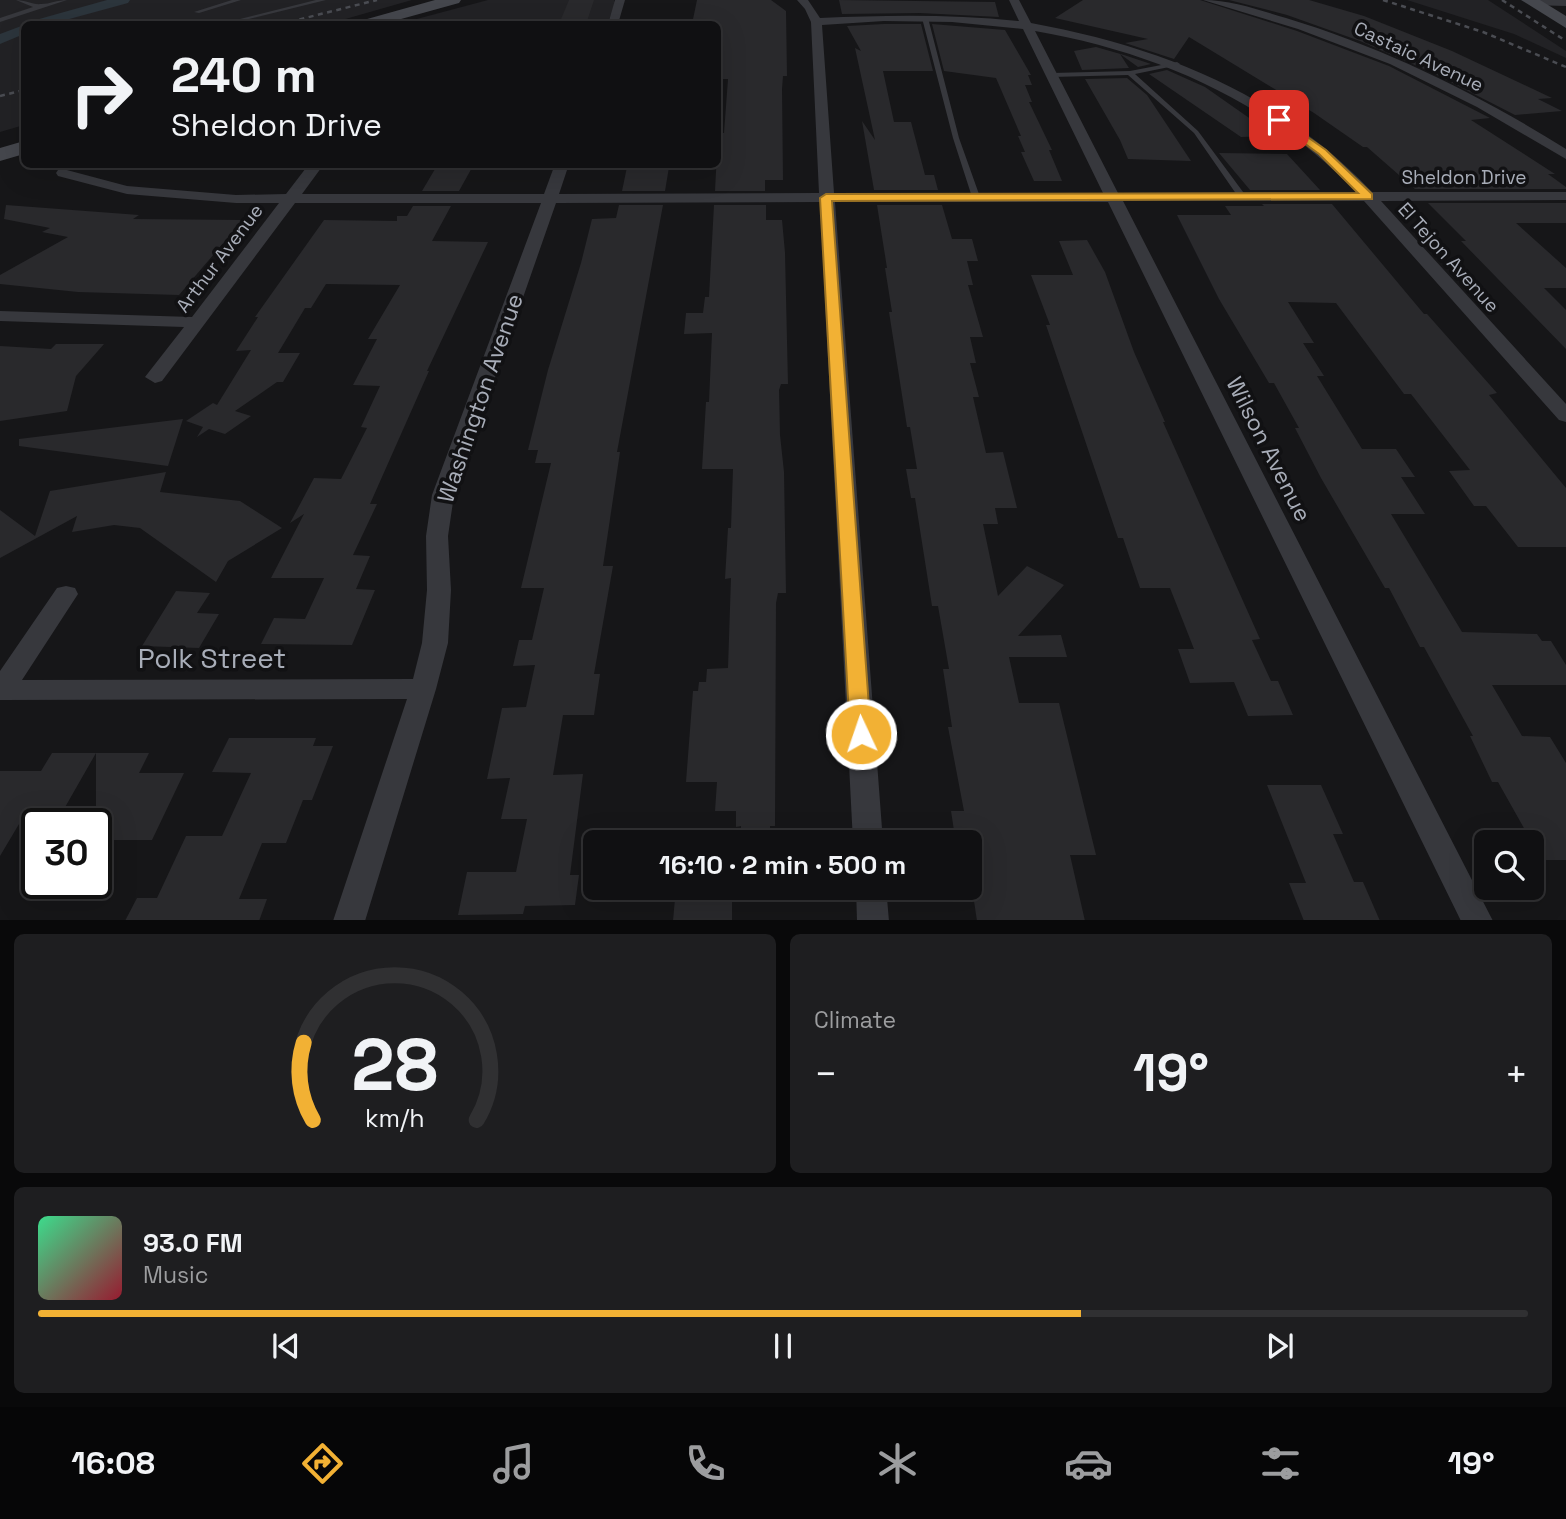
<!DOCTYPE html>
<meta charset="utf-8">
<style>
:root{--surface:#101012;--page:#1e1e20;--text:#f1f3f6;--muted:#9c9d9f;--line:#303032;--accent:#f2b134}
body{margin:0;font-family:"Space Grotesk",sans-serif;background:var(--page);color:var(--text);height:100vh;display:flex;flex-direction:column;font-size:26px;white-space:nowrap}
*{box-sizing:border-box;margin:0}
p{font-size:23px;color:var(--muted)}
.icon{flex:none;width:38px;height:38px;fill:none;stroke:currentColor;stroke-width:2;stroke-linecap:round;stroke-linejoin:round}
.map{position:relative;height:920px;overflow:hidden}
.details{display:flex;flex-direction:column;gap:14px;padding:14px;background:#09090a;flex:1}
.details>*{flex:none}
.guide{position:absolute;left:21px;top:21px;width:700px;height:147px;border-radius:10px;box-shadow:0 7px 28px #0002,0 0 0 2px var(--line);background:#101012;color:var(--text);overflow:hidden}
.fabs{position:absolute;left:1474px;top:830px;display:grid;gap:14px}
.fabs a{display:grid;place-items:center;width:70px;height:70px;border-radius:10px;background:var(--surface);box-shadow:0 7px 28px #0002,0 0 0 2px var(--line);font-size:35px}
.speed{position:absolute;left:21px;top:808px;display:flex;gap:14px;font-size:35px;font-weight:700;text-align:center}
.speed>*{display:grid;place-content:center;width:91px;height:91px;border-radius:50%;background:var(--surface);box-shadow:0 7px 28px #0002,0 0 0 2px var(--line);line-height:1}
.speed .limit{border:4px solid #111;border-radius:10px;background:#fff;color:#111}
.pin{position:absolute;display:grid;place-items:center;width:60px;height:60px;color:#fff;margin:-30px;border-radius:14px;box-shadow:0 4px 10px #0006}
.me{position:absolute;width:77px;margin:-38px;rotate:357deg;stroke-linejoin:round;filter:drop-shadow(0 0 5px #0008)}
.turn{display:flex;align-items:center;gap:24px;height:147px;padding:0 35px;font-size:32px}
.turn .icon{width:91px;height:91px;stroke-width:2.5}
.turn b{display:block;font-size:49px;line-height:60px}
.big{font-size:52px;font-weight:600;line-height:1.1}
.details .tile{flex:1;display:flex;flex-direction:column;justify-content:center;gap:10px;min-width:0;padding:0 24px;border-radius:10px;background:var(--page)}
.details .dial{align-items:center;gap:0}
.dial svg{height:182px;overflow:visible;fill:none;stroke:var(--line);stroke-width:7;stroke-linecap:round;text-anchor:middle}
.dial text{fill:var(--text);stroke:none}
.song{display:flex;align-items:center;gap:21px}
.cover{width:84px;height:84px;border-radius:10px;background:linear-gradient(135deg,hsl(150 70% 55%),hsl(350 70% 35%))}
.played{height:7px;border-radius:4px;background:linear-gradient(90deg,var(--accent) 70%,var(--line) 70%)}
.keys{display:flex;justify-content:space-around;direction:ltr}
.heat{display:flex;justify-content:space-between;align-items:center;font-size:38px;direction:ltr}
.details .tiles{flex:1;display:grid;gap:14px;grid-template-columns:1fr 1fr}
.tile:last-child{grid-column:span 2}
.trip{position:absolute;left:583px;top:830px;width:399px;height:70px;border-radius:10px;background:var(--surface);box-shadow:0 7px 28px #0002,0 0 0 2px var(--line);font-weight:600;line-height:70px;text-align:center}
.tab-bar{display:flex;height:112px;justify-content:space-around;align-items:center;background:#060607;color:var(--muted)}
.tab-bar .icon{width:49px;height:49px}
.tab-bar .on{color:var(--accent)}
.tab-bar b{font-size:32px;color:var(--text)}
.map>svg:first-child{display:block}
.built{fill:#222225}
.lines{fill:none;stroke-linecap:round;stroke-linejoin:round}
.canal{fill:#2c353c;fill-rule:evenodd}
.building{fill:#29292c}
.lane{fill:#37383d;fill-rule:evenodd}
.street{fill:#37383d;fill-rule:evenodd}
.secondary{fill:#45474d;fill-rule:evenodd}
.rail{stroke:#4a4c52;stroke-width:2.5;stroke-dasharray:5 4.5;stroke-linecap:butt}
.route{fill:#f2b134;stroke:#9d7322;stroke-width:2}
.labels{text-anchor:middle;stroke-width:7;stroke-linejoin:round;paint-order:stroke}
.far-street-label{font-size:19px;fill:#a8adb8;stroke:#111113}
.street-label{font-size:23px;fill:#a8adb8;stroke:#111113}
.near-street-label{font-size:28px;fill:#a8adb8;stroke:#111113}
</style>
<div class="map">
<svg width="1566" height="921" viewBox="0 0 1566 921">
<rect width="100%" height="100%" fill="#161618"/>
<!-- built -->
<path class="built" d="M0 0H412L328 24H24V125L0 132Z
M488 0H614L615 3 609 20H508L506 24H398Z
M1407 0H1488L1566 51V58L1514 34Z"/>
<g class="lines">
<!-- canal -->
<path class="canal" d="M107 0H130L128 3 51 24H30L32 21Z
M24 25V34L0 44V34Z"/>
</g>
<!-- building -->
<path class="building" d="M569 0H594L586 24H559Z
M697 0H771L786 11 787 76H783L782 89 783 180H765V191H715L718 133H724L728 79H719L722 56H718L720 24H692Z
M839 0 995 2 999 17 920 13 842 14Z
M1083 0H1200L1297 31 1389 66 1490 118 1471 120 1555 174H1548L1566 187V189H1415L1367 147H1363L1314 113 1189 37 1174 59 1125 43 1148 39 1055 18Z
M1229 0H1309L1364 16 1452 51 1552 98 1538 99 1562 111 1515 115 1431 72 1360 41 1287 15Z
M884 24H921L933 71H883L894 122H911L925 175H934L938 190H874L862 121 875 140 855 48 861 51 847 26Z
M932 24 1005 30 1031 75H1028L1032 85H1025L1032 102H1029L1052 150H1049L1062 181H1034L1021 152H1025L1018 136H1021L996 78 944 71Z
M1096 47 1124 55 1151 64 1138 67 1120 54 1129 68 1082 70 1074 51Z
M1167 70 1205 87 1275 136 1241 137 1149 74Z
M1127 78 1147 95 1191 161 1128 159 1120 140 1085 79Z
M1219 153 1287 154 1320 190H1250Z
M438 164H474L459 191H422Z
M627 167H669L665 191H622Z
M1428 203H1566V223H1516L1566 268V288H1544L1566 310V349L1461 241H1466Z
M1262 204H1332L1424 314H1427L1497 393 1489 395 1566 488V547H1518L1486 506H1474L1449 471 1470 470 1411 394H1404L1336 303 1288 302 1314 343H1303L1324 376H1317L1362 449H1396L1415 477H1401L1425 514H1391L1462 632 1537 634 1542 641H1551L1566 665V685H1492L1522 736 1550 737 1566 763V860H1542L1498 782H1492L1470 736H1473L1424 647H1420L1389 588H1385L1321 478 1295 428H1299L1274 383H1269L1219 299 1177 215H1231L1225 206H1264Z
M6 205 139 215 133 219 243 220 179 295 78 292 0 284V275L68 237 42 232 50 228 4 219Z
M619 205H663L617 452H620L603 566H613L594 674H600L594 715H563L553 775 583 774 570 875H579L575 905 525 906 523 914 458 915 467 872H516L527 819H501L510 778 487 779 502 708 526 707 535 665 513 666 519 640H532L544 588H521L551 463H535L538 450H528L548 370 581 263 592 219 616 218Z
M714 205H766V220H782L785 253 788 384H781L779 390 780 435 784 472 786 593H778L776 603 775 826H770V842H741V826L736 827V811H715L717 782H686L693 691H698L699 682H706L707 669 728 668 731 578 725 579 728 528H731L733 469H702L706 402H709L712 333 684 334 686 313H703L705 297H709Z
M877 205H942L952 239H972L978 261H967L973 285H968L983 337H970L976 363H970L979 397H973L986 453 1003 452 1017 508H995L998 524H983L998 596 1027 566 1064 585 1018 636 1061 635 1067 657H1009L1019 703H1059L1096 855H1070L1085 921H977L970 874V837H955L951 811H964L948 727H952L943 669H949L938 606H932L915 498H911L906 469H917L910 427H907L889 312H892L885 268H887Z
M413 206H451L432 241 488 242 427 371H429L370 504H377L353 555 370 556 356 589 375 590 352 645 261 644 274 618 305 619 324 578H271L304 514 290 523 314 478 341 479 367 428 361 427 380 386 353 385 377 339H368L400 285 326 284 311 308H305L278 353H300L283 382H277L235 411 251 416 225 434 209 429 197 437 203 427 186 421 213 403 217 405 251 350 236 351 258 317H255L324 220 397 221V216H407Z
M1087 240 1105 272 1134 352 1165 422H1163L1260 639 1252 640 1271 681H1278L1293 715 1248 716 1234 682 1190 683 1178 649H1194L1170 588H1140L1123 538H1118L1046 325H1050L1031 275H1073L1059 241Z
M56 344H104L76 376 67 411 0 421V346L51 349Z
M183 419 168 466 19 446V439Z
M166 472 160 492 240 501 282 528 228 561 216 582 140 528 114 525 72 532 77 516 0 558V510L35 536 50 491Z
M176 591 210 593 197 613 219 614 199 648 142 646Z
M229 738H316L313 746H333L312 800H303L286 843H262L260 848 239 899H267L259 921H125L137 898H157L186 836H222L251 773 212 772Z
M52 753H96L64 809H28L0 856V771H41Z
M96 753H149L139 773H184L152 840H96Z
M1267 785H1321L1343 834H1333L1354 882H1363L1380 921H1304L1289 883H1306Z
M676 887H732V921H673Z"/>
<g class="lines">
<!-- lane -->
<path class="lane" d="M16 0C25 0 33 5 41 4 50 4 57 0 67 0L0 22V18L33 7Z
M232 0H241L199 13 194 12Z
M316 0H326L228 24H220Z
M925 16 928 18 959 138 980 197 979 199 972 197 953 138 922 18Z
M156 22H175L178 24H154Z
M1177 62 1180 64 1179 65 1135 74 1198 131 1246 196 1245 198H1239L1194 133 1128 75 1052 77 1049 75 1052 73 1130 71Z"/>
<!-- street -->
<path class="street" d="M615 0H625L618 24H608Z
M797 0H808L820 18C887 15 952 14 1019 21L1009 0H1019L1031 23C1162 47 1279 94 1372 192H1566V200L1381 201 1566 404V422L1559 420 1364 201H1123L1493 921H1461L1108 202H835L883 842H853L820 202 556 203 454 495 448 536 451 590 448 643 436 689 365 921H333L407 699 0 700V671L57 588 66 586 75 588 78 594 22 680 413 679 422 643 427 590 426 536 432 495 541 203H295L162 381 155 383 145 377 184 327 0 321V311L192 317 279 203H236L127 194 58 176 56 173 58 170 63 169 127 186 236 195 286 194 309 164H324L302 194H544L555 164H569L559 194 819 193 811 22 805 9ZM884 21 952 22 1023 29 1103 193H834L822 25ZM1035 31C1157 52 1269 102 1356 192L1118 193Z
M1203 0C1231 0 1259 10 1286 18 1385 48 1478 94 1566 149V159L1477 107 1390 64 1298 29Z
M1533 0H1566V6L1530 5 1529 3Z
M856 887H886L889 921H857Z"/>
<!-- secondary -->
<path class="secondary" d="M435 0H461L459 3 383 24H358L360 21Z
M1521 0H1540L1566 16V28Z
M24 141V154L0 161V148Z"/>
<!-- rail -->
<path class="rail" d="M1383 0 1483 32 1566 67
M1502 0 1566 41
M281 24 377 0
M0 96 24 90"/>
</g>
<!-- route -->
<path class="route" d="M1279 117 1326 150 1372 194V199L832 201 871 734 868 740 861 743 854 740 850 734 820 198 826 194 1358 193 1319 154 1275 122 1274 120Z"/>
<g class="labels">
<!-- far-street labels -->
<g class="far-street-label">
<text transform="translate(1419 56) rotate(25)" y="7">Castaic Avenue</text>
<text x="1464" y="184">Sheldon Drive</text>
<text transform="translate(1449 257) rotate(48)" y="7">El Tejon Avenue</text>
<text transform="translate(219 258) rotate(-53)" y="7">Arthur Avenue</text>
</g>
<!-- street labels -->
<g class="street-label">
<text transform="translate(480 398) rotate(-71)" y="8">Washington Avenue</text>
<text transform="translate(1269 449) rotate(63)" y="8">Wilson Avenue</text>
</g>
<!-- near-street labels -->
<g class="near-street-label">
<text x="212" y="668">Polk Street</text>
</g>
</g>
</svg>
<div class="fabs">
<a><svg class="icon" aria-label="search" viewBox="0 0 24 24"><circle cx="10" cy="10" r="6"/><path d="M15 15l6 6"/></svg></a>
</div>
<div class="speed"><div class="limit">30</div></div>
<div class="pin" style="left:1279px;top:120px;background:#d93025"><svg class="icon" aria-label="arrive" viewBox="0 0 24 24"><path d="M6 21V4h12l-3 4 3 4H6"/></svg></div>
<svg class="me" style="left:861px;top:734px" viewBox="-20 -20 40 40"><circle r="17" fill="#f2b134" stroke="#fff" stroke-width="3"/><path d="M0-11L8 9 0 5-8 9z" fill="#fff"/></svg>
<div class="trip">16:10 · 2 min · 500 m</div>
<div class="guide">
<div class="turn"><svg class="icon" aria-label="right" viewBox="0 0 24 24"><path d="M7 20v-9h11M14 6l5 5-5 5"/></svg><div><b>240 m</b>Sheldon Drive</div></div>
</div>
</div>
<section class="details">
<div class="tiles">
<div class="tile dial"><svg viewBox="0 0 100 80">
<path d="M14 69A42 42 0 1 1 86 69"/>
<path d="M14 69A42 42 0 0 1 10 35" stroke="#f2b134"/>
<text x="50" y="56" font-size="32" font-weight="700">28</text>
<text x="50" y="72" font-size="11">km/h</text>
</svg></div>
<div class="tile"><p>Climate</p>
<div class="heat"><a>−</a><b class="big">19°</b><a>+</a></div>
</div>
<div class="tile">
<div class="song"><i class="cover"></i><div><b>93.0 FM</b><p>Music</p></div></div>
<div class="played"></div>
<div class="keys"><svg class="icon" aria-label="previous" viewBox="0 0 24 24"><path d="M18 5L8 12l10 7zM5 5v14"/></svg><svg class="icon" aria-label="pause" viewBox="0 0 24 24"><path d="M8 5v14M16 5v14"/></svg><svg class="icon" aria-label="next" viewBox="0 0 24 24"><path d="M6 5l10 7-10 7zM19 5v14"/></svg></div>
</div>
</div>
</section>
<nav class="tab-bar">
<b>16:08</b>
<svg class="icon on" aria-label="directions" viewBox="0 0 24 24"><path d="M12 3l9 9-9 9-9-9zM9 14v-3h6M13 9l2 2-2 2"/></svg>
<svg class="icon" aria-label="music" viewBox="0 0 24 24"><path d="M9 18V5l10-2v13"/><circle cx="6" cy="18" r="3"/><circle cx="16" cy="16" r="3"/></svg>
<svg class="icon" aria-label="phone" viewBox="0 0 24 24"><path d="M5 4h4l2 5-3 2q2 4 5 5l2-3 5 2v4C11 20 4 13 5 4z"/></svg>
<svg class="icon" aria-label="climate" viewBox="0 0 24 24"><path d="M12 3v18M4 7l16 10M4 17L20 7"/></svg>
<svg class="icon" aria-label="car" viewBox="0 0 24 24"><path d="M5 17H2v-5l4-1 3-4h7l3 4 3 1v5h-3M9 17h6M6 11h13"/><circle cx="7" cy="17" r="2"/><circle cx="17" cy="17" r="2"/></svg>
<svg class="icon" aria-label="filters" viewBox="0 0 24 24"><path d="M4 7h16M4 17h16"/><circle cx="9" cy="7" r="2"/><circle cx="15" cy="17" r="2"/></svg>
<b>19°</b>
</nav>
